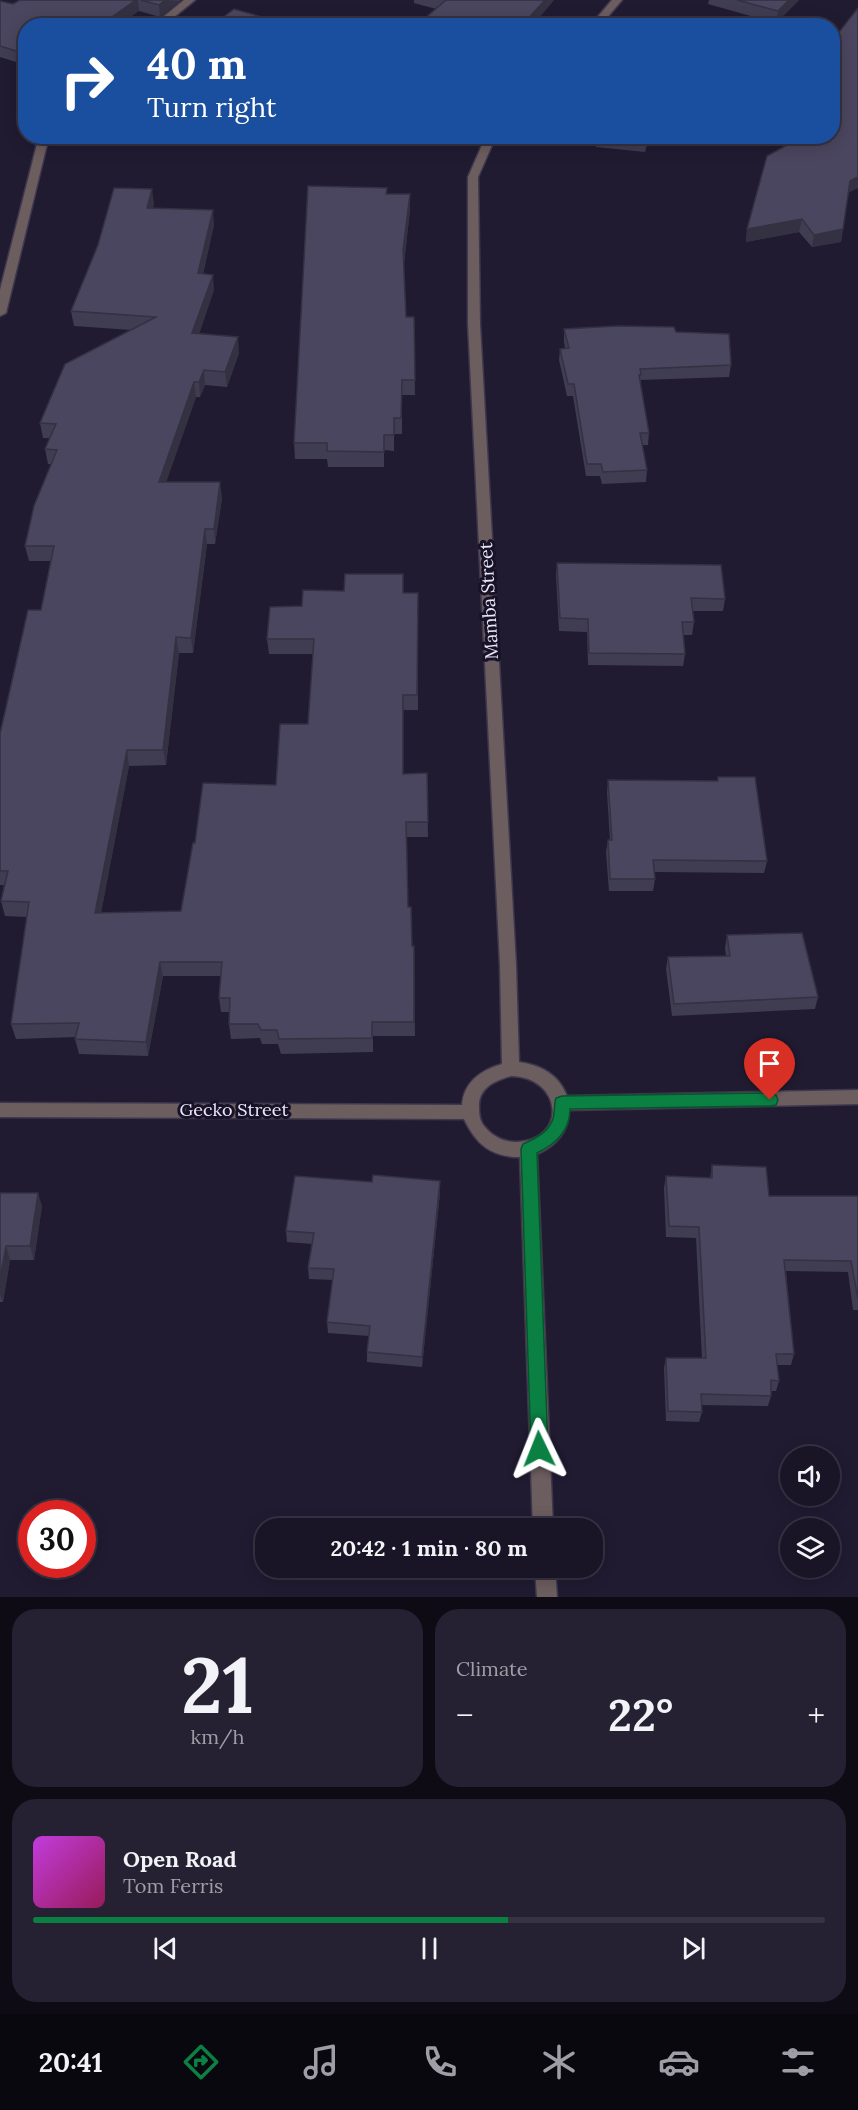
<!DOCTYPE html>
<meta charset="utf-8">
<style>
:root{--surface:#191426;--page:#262132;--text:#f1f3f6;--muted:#9f9ea7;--line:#373343;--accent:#0b8043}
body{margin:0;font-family:Lora,serif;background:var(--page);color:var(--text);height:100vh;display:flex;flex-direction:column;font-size:22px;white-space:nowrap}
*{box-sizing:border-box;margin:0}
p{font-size:20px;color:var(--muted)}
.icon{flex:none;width:33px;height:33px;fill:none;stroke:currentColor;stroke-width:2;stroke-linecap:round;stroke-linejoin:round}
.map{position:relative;height:1597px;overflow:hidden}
.panel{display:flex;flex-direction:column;gap:12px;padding:12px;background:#0e0b15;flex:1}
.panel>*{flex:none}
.banner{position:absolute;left:18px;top:18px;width:822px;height:126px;border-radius:24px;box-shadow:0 3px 15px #0003,0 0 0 2px var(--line);background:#1a4fa0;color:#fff;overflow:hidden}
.buttons{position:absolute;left:780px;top:1446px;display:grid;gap:12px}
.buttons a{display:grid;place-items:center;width:60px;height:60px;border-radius:50%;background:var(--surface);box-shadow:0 3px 15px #0003,0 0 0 2px var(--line);font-size:30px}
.speed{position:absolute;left:18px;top:1500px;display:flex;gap:12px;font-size:30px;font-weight:700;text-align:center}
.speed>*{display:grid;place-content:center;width:78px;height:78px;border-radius:50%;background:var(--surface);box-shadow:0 3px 15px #0003,0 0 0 2px var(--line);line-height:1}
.speed .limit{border:9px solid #d22;background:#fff;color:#111}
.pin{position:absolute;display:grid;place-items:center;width:51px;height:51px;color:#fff;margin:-62px -26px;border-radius:50% 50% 50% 0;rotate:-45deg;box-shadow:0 0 6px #0007}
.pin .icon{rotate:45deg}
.me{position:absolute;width:66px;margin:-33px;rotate:358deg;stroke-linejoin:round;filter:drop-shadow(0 0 4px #0008)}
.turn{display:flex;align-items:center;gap:21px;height:126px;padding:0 30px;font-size:27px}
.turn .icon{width:78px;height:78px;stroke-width:2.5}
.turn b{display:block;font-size:42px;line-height:51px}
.big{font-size:45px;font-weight:800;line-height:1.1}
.panel .card{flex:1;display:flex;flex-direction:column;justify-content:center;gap:9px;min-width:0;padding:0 21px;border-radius:24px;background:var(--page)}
.panel .dial{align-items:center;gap:0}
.dial b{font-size:78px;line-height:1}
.song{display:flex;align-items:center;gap:18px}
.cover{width:72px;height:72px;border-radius:9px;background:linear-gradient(135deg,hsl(290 70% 55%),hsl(330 70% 35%))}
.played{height:6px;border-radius:3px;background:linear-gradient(90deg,var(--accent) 60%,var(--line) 60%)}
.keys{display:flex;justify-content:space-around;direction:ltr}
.heat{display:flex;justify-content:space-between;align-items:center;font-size:33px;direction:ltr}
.panel .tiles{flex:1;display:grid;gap:12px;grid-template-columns:1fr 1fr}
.card:last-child{grid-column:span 2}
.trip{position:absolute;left:255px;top:1518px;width:348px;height:60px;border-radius:24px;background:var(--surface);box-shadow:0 3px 15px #0003,0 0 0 2px var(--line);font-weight:800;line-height:60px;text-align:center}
.dock{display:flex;height:96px;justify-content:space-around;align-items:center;background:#0a080f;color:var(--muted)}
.dock .icon{width:42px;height:42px}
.dock .selected{color:var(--accent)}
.dock b{font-size:27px;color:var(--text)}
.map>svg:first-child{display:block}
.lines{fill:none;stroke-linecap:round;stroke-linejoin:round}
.street-casing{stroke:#3d384e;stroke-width:3}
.street{fill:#6c5d5e;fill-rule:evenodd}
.wall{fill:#403c52}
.shaded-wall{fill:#343142}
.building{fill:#4b465f;stroke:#343142;stroke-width:1.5}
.route{fill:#0b8043;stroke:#07532c;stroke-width:1.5}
.labels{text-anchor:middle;stroke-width:6;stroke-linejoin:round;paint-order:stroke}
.street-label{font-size:18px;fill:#eae7f7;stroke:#181228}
</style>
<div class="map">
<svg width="858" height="1597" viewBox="0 0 858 1597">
<rect width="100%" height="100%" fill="#211b32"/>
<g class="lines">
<!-- street casing -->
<g class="street-casing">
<path id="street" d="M184 0H195L163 26H152Z
M612 0H622L600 26H590Z
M39 136H49L6 313 0 316V290Z
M486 136H496L478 177 480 324 516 965 519 1062C541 1065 559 1075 567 1096L858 1090V1104L569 1110C569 1131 556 1146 537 1154L553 1528H533L520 1157C491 1157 476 1144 464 1119L0 1117V1103L462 1105C464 1081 482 1070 502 1064L500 965 468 324V177ZM511 1076C563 1077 568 1141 516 1142 503 1142 492 1136 484 1126 480 1121 479 1115 479 1108 478 1088 494 1081 511 1076Z
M535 1568H555L557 1597H537Z"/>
</g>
<!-- street -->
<use href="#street" class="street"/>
</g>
<!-- wall -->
<path class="wall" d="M20 0H180V1L160 17 139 11 26 26V65L0 57V1L13 4Z
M414 0H554L532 26H416L436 9 414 3Z
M709 0H799L776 23 708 4Z
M597 136H652L651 142H648L645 152 596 147Z
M783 136H832L848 193 841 242 812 247 799 232 746 242 747 229 789 144Z
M387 194H410V210L404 263 406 317H414L415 395H402V434H394V451L384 450V467H328L327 459H295L294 443Z
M154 204 153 208 214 225 203 274 214 290 199 334 239 353 227 387 205 385 200 397H196L166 482 222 498 215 544H207L193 653H179L166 765 129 766 101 913 181 911 195 843 276 785 308 724 313 654H269L267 639 302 606 403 593H418V710H403V774L427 773 428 837H407L408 907 412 946H414L415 1036H373V1052L281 1054 278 1044H262L260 1038 231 1039 229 1024 230 1012H221L219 998 221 976H163L148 1056 79 1054 75 1039 76 1037 16 1039 11 1024 27 917 5 916 1 901 4 885H0V734L41 610 51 561H29L25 546 51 464H48L45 449 50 438H43L40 423 131 330 74 326 71 311Z
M564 329 676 332 731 365 729 377 641 380 640 385 649 433 648 445H642L647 470 646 482 602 484 600 476H586L573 396H567L559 360 560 349H565L564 341Z
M557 563 725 599 723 611H693L694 622 692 635H683L685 654 683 666 588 665 587 632 559 631 556 576Z
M718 777 767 861 764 873 654 872 655 879 653 891H609L606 852 608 840H610L607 792 608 780 717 781Z
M727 935 818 997 815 1009 672 1016 666 969 668 957 726 956 725 948Z
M712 1165 769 1196H858V1310H853L848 1272 786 1271 794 1354 791 1365H777L779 1381 776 1391H771V1396L768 1406 701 1405 702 1412 699 1422 666 1421 664 1368 666 1358H702L696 1238 666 1237 664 1188 666 1176 710 1178Z
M0 1193 42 1206 34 1260H10L3 1302H0Z
M440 1193 422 1367 367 1362V1352L369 1336 328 1333 327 1322 333 1280 309 1279 308 1268 312 1244 287 1242 286 1231Z"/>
<!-- shaded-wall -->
<path class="shaded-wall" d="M136 0H138L139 11 118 26H99Z
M165 0 180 1 160 17 159 5Z
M545 0H554L532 26H525V22Z
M789 0H799L776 23 778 11Z
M509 18V26H501Z
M647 136H648V142L645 152Z
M858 177V188L848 193 850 181Z
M152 189 154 204 148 223 147 208Z
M410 194V210L404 265 403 250Z
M213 210 214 225 199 288 198 273Z
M802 219 799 232 746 242 747 229Z
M843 229 841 242 812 247 814 235Z
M213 275 214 290 194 348 192 333Z
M238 337 239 353 227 387 225 372Z
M204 370 205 385 200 397 199 382Z
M194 382 196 397 161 497 159 482Z
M220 482 222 498 215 544 214 529Z
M205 529 207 544 193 653 191 638Z
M176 637 179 653 166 765 163 750Z
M127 750 129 766 98 928 95 913Z
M160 962 163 976 148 1056 146 1042Z
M440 1181V1193L422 1367V1357Z
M38 1193 42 1206 34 1260 30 1246Z
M6 1246 10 1260 3 1302 0 1294V1279Z"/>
<!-- building -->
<path class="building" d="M20 0H136L99 26H26V54L0 46V1L13 4Z
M141 0H165L159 5Z
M446 0H545L525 22 509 18 501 26H416Z
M737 0H789L778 11Z
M858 8V177L850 181 843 229 814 235 802 219 747 229 767 156 798 139 795 136H832V41Z
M234 9 276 21 270 26H212Z
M600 136H647L646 142Z
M308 186 387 188 386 194H410L403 250 406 317H414L415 380H402L401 418H394V435H384V452L327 451V443H294Z
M114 188 152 189 147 208 213 210 198 273 213 275 192 333 238 337 225 372 204 370 199 382H194L159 482H220L214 529H205L191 638 176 637 163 750H127L95 913 181 911 193 843H195L203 783 276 785 280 724H308L314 639H267L270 607 302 606 303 590 344 591 345 574H403V593H418L417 695H403V774L427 773 428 822H406L408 907H411L412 946H414V1022H372V1038L279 1039 277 1030H261L258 1024H229L230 998H219L222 962H160L146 1042 75 1039 79 1023 11 1024 29 902 1 901 8 871H0V734L28 610H41L54 546H25L34 506 57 450 45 449 56 424 40 423 65 364 156 317 71 311 98 245Z
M617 326 674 327 676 332 729 334 731 365 640 369 641 375H639L649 433H640L647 470 603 472 601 464H587L574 384H568L560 349 569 348 564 329Z
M557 563 721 565 725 599 691 598 694 622H682L685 654 589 653 588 619 560 618Z
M718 777H755L767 861 653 860 655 879H610L608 840H612L608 780 718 781Z
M802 933 818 997 674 1004 668 957 730 956 727 935Z
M712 1165 766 1167 769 1196H858V1299L851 1261 784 1260 794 1354H776L779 1381 771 1380V1396L701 1394 702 1412 668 1411 666 1358H706L699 1227 669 1226 666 1176 712 1178Z
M373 1175 440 1181 422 1357 367 1352 370 1326 327 1322 334 1269 308 1268 314 1233 286 1231 295 1176 372 1182Z
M0 1193H38L30 1246H6L0 1279Z"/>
<!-- route -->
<path class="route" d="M770 1093 776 1095 778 1100 776 1105 770 1106 570 1109C570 1131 554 1145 537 1153L548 1449 546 1455 539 1458 533 1455 531 1449 521 1149 523 1144C537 1138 553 1130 554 1113 555 1107 554 1104 556 1098L562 1096Z"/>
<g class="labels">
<!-- street labels -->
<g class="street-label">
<text transform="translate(489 601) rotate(-93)" y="6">Mamba Street</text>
<text x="234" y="1116">Gecko Street</text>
</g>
</g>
</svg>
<div class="buttons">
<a><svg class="icon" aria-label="sound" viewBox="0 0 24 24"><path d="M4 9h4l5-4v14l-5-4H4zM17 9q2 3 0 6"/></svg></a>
<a><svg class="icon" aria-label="layers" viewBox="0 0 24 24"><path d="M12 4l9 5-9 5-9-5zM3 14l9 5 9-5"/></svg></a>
</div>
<div class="speed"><div class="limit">30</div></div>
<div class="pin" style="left:770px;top:1100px;background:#d93025"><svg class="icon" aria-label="arrive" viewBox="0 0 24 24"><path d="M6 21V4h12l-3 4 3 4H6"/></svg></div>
<svg class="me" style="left:539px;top:1449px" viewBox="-20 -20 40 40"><path d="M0-17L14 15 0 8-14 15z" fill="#0b8043" stroke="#fff" stroke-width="4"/></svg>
<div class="trip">20:42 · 1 min · 80 m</div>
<div class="banner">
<div class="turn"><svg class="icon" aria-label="right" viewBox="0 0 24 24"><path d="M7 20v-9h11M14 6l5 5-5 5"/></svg><div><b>40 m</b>Turn right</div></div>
</div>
</div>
<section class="panel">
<div class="tiles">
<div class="card dial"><b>21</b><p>km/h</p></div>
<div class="card"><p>Climate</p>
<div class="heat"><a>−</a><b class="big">22°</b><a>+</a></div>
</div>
<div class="card">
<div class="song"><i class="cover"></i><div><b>Open Road</b><p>Tom Ferris</p></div></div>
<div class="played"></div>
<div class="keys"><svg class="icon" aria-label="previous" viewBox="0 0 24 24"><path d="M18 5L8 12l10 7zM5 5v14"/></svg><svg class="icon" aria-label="pause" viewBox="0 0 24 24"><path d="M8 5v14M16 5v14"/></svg><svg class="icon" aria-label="next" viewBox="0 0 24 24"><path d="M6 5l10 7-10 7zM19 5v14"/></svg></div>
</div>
</div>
</section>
<nav class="dock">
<b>20:41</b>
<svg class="icon selected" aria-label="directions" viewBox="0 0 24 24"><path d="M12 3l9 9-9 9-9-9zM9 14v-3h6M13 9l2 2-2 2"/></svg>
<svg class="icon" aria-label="music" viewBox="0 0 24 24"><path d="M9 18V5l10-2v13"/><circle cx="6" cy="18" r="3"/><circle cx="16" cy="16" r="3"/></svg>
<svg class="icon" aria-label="phone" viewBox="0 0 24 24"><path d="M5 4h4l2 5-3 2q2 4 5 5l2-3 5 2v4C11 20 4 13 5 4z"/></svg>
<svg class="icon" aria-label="climate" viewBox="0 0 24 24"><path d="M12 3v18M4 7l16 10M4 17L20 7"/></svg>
<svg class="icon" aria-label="car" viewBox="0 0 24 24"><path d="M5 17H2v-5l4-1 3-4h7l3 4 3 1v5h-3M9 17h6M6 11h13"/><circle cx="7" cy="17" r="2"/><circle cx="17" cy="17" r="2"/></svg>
<svg class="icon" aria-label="filters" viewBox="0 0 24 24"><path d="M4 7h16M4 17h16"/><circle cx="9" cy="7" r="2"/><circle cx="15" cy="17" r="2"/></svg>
</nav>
